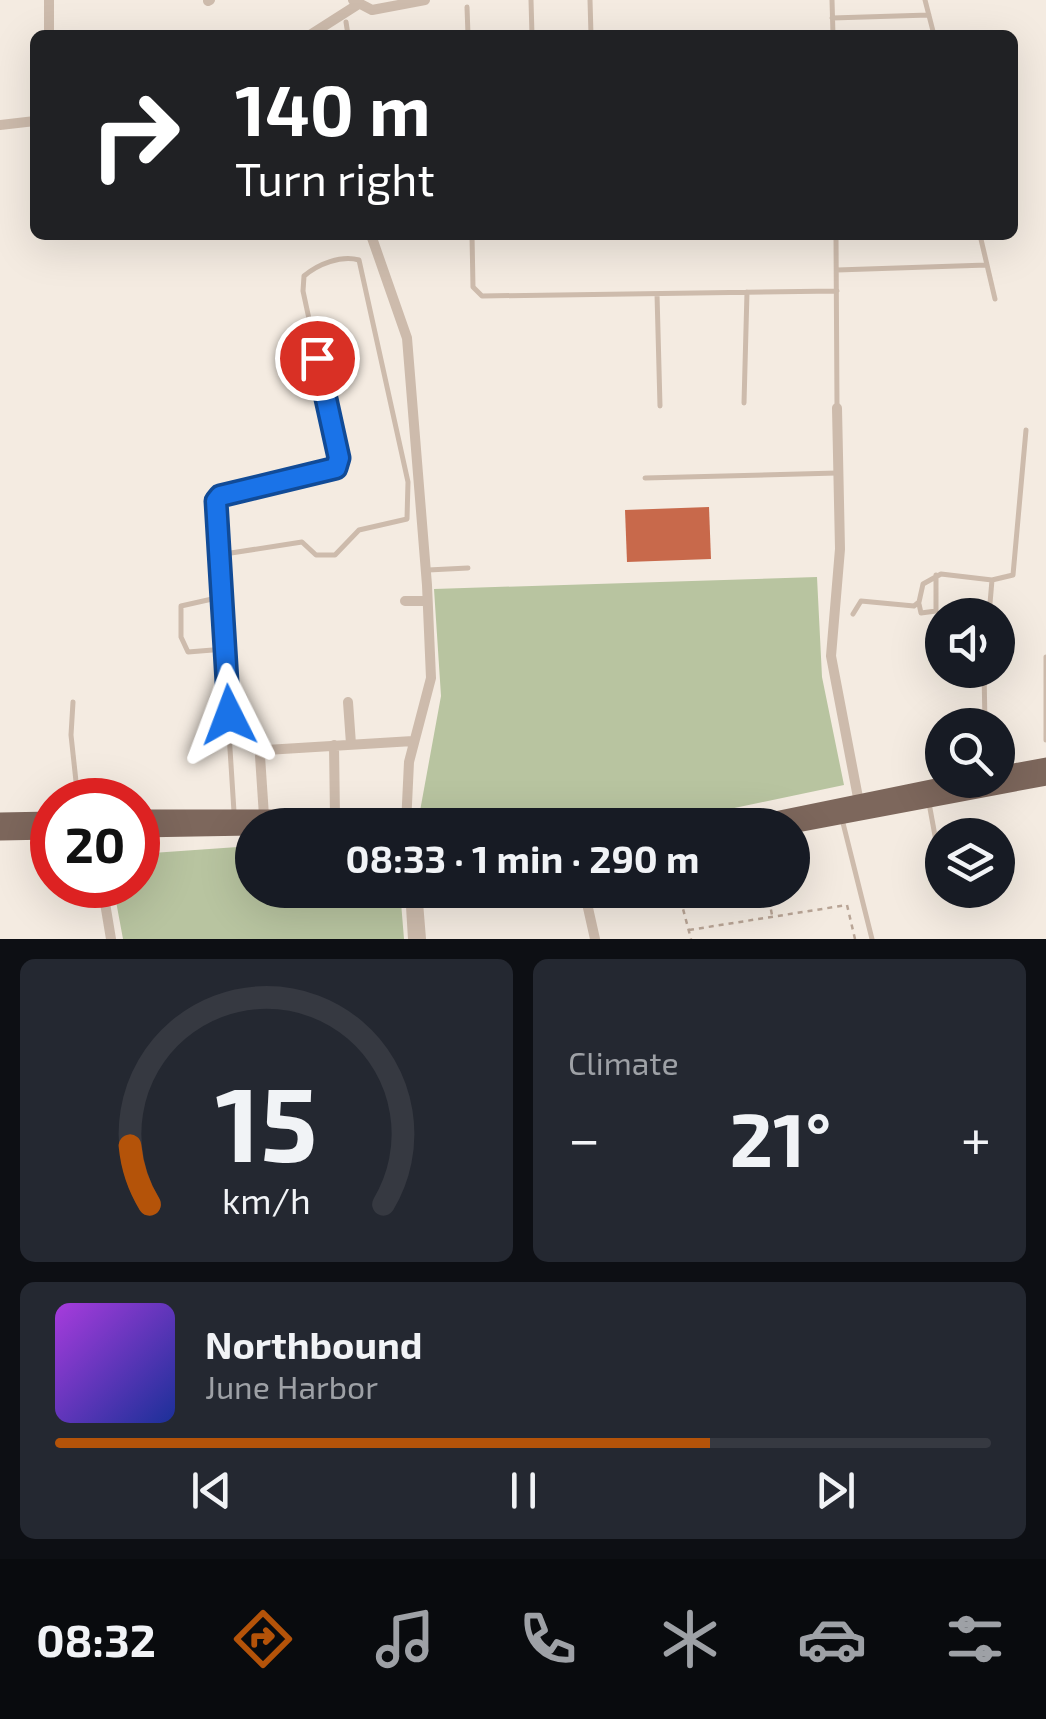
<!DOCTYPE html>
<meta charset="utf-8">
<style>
:root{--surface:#171b24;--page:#242831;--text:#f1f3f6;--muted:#9ea1a6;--line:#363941;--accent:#b45309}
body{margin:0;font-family:"Exo 2",sans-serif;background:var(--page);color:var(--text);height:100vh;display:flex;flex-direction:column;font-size:38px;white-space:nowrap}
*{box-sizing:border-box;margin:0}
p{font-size:32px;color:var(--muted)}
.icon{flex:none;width:55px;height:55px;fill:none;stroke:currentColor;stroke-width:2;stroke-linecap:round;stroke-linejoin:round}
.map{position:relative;height:939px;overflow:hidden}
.sheet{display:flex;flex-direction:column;gap:20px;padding:20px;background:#0d0f14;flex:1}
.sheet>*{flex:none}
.guide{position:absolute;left:30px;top:30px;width:988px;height:210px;border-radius:15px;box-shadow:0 10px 40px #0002;background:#202124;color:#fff;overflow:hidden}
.controls{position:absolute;left:925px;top:598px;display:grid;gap:20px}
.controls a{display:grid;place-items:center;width:90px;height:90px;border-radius:50%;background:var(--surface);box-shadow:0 10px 40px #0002;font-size:50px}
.speed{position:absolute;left:30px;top:778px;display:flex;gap:20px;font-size:50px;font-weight:700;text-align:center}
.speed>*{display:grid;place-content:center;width:130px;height:130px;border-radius:50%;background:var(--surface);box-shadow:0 10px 40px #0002;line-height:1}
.speed .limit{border:15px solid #d22;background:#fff;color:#111}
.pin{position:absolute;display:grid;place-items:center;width:85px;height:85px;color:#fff;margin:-42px;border:5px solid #fff;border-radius:50%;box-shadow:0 2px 10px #0007}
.me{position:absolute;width:110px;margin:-55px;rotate:357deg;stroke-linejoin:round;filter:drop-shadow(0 0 8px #0008)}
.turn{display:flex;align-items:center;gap:35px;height:210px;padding:0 40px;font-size:45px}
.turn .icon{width:130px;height:130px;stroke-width:2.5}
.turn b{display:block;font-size:70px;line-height:85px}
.big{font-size:75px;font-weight:700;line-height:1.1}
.sheet .widget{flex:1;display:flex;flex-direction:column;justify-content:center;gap:15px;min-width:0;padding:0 35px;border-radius:15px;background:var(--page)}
.sheet .dial{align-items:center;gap:0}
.dial svg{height:260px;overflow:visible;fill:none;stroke:var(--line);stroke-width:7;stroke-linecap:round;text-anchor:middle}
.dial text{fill:var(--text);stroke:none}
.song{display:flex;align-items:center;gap:30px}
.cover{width:120px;height:120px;border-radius:15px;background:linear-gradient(135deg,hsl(280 70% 55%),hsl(230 70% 35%))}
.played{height:10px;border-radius:5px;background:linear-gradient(90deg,var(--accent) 70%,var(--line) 70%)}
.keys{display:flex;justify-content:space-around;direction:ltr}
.heat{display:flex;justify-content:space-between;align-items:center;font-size:55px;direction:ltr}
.sheet .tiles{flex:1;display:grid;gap:20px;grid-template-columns:1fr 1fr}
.widget:last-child{grid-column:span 2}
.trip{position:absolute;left:235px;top:808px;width:575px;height:100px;border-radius:50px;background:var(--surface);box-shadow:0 10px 40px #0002;font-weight:700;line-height:100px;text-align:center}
.tab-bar{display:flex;height:160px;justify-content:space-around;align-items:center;background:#090b0e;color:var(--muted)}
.tab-bar .icon{width:70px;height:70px}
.tab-bar .current{color:var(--accent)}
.tab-bar b{font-size:45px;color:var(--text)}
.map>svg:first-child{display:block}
.green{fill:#b8c4a0}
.building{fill:#c8694b}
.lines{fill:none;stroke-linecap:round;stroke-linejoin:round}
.path{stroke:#b9a596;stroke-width:2.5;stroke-dasharray:5 5;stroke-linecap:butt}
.lane{stroke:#cdbbac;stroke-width:5}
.street{stroke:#cdbbac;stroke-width:10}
.primary{stroke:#7d675c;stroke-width:15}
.route-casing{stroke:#114b97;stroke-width:25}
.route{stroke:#1a73e8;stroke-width:18}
</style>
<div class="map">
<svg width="1046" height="939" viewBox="0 0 1046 939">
<rect width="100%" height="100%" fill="#f4ebe1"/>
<!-- green -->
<path class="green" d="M817 577 822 677 844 785 654 825H499L420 811 441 696 434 589Z
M252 846V890H400L404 939H123L113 885H138V854Z"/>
<!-- building -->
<path class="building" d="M709 507 711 559 627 562 625 510Z"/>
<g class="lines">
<!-- path -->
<path class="path" d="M678 890 691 939
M767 890 772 915
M689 930 847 905 855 939"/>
<!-- lane -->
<path class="lane" d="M531 0 532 35
M590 0 591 35
M832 0 833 35
M925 0 934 35
M467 7 468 35
M832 18 929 15
M346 22 348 35
M472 235 473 287 482 296 837 291
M836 235 837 407
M980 235 995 299
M837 270 987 265
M657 294 660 406
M744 403 747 292
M645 478 837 473
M218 555 302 542 316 555H335L359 530 407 519 408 482 359 260C341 255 318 264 304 276L303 291 339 458 336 468 220 495 215 512 234 812
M428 570 468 568
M221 597 181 606V637L188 652 225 649
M919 604 921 613 936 611V575
M853 614 861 601 914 606 919 602 923 584 941 574 992 580
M989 615 992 580 1013 575 1026 430
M1046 657V740
M984 670 985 725
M73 702 71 735 78 800
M929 803 942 874
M842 819 872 939
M946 890 947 895"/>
<!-- street -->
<path class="street" d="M353 0 372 10 425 0
M208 1 210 0
M49 35V0
M310 35 357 5
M0 125 35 121
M371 235 407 338 427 585 431 678 409 762 406 825
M837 408 840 549 831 656 860 808
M405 601H427
M348 702 351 744
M334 745 335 817
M264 816 260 756 266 750 413 741
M102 885 111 939
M410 890 413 939
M417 890 421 939
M584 890 595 939"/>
<!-- primary -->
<path class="primary" d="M998 774 1046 765
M138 817H335L395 825
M0 820 52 819
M746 825 965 780
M792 826 1046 778
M138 830 252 828
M0 833 52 832"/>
</g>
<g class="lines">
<!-- route casing -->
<g class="route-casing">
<path id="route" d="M229 715 216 501 220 496 336 468 339 458 317 358"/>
</g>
<!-- route -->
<use href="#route" class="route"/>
</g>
</svg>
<div class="controls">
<a><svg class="icon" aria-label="sound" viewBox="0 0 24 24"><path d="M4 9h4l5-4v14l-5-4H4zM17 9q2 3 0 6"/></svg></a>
<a><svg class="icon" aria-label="search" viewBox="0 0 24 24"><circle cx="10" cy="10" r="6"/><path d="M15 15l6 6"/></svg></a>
<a><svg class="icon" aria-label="layers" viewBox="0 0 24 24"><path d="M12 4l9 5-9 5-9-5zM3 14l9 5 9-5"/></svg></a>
</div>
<div class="speed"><div class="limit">20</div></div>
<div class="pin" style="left:317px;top:358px;background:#d93025"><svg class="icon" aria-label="arrive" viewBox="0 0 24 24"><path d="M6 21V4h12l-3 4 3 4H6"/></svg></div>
<svg class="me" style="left:229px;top:715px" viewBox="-20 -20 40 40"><path d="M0-17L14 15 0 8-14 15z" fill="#1a73e8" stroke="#fff" stroke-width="4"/></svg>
<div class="trip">08:33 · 1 min · 290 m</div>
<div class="guide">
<div class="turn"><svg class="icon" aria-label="right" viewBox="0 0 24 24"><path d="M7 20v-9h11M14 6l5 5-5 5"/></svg><div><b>140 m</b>Turn right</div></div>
</div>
</div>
<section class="sheet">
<div class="tiles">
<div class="widget dial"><svg viewBox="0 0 100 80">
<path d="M14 69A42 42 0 1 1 86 69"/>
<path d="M14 69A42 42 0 0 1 8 51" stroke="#b45309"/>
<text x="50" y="56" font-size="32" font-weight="700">15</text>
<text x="50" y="72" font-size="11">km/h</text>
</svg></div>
<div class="widget"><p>Climate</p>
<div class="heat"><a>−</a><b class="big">21°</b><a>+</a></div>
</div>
<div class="widget">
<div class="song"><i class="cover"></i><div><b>Northbound</b><p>June Harbor</p></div></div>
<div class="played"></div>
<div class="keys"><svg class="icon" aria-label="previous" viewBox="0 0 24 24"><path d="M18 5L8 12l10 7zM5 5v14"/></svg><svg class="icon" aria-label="pause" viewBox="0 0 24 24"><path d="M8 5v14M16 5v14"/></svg><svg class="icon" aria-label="next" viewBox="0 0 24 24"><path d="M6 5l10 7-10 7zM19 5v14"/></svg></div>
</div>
</div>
</section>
<nav class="tab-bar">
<b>08:32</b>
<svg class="icon current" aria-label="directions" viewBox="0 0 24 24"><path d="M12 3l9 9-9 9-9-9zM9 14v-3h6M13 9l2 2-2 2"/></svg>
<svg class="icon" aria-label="music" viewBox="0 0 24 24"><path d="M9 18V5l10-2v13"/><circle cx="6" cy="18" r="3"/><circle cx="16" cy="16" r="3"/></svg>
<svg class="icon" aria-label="phone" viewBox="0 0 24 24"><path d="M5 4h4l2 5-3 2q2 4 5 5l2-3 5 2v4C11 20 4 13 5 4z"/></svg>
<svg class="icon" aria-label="climate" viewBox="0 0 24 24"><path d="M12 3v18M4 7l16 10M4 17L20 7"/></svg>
<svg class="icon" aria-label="car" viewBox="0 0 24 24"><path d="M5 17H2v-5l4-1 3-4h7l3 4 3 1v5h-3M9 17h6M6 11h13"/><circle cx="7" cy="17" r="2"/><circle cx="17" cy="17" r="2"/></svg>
<svg class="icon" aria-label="filters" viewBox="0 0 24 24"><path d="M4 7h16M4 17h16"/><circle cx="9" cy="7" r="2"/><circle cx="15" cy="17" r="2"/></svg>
</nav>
